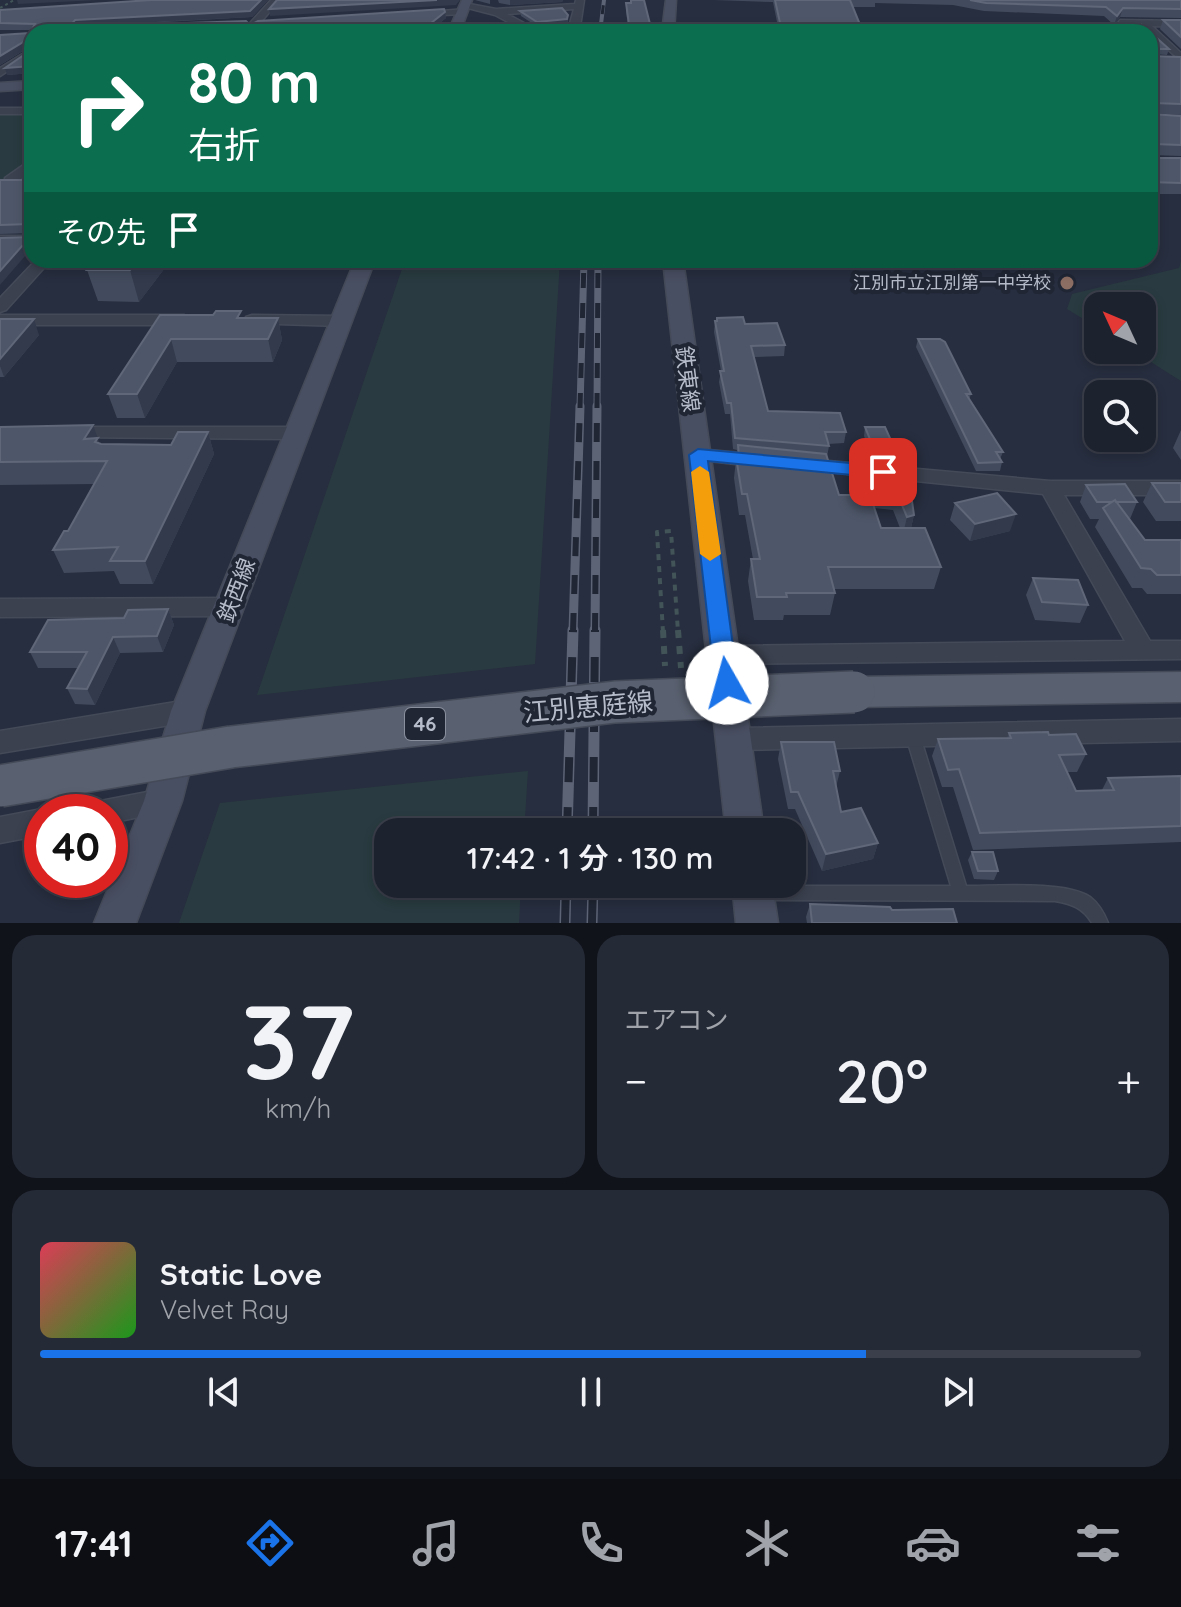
<!DOCTYPE html>
<html lang="ja">
<meta charset="utf-8">
<style>
:root{--surface:#1d222f;--page:#252a37;--text:#f1f3f6;--muted:#a0a4aa;--line:#3b3f4b;--accent:#1a73e8}
body{margin:0;font-family:Quicksand,"Noto Sans JP",sans-serif;background:var(--page);color:var(--text);height:100vh;display:flex;flex-direction:column;font-size:30px;white-space:nowrap}
*{box-sizing:border-box;margin:0}
p{font-size:26px;color:var(--muted)}
.icon{flex:none;width:44px;height:44px;fill:none;stroke:currentColor;stroke-width:2;stroke-linecap:round;stroke-linejoin:round}
.map{position:relative;height:923px;overflow:hidden}
.side{display:flex;flex-direction:column;gap:12px;padding:12px;background:#10131a;flex:1}
.side>*{flex:none}
.top-card{position:absolute;left:24px;top:24px;width:1134px;height:244px;border-radius:24px;box-shadow:0 4px 12px #0003,0 0 0 2px var(--line);background:#0b6e4f;color:#fff;overflow:hidden}
.needle{width:52px;rotate:314deg}
.buttons{position:absolute;left:1084px;top:292px;display:grid;gap:16px}
.buttons a{display:grid;place-items:center;width:72px;height:72px;border-radius:16px;background:var(--surface);box-shadow:0 4px 12px #0003,0 0 0 2px var(--line);font-size:40px}
.speed{position:absolute;left:24px;top:794px;display:flex;gap:16px;font-size:40px;font-weight:700;text-align:center}
.speed>*{display:grid;place-content:center;width:104px;height:104px;border-radius:50%;background:var(--surface);box-shadow:0 4px 12px #0003,0 0 0 2px var(--line);line-height:1}
.speed .limit{border:12px solid #d22;background:#fff;color:#111}
.pin{position:absolute;display:grid;place-items:center;width:68px;height:68px;color:#fff;margin:-34px;border-radius:16px;box-shadow:0 4px 12px #0006}
.me{position:absolute;width:88px;margin:-44px;rotate:353deg;stroke-linejoin:round;filter:drop-shadow(0 0 6px #0008)}
.turn{display:flex;align-items:center;gap:28px;height:168px;padding:0 32px;font-size:36px}
.turn .icon{width:104px;height:104px;stroke-width:2.5}
.turn b{display:block;font-size:56px;line-height:68px}
.then{display:flex;align-items:center;height:76px;padding:0 32px;background:#0003;gap:16px;font-size:30px}
.big{font-size:60px;font-weight:600;line-height:1.1}
.side .tile{flex:1;display:flex;flex-direction:column;justify-content:center;gap:12px;min-width:0;padding:0 28px;border-radius:24px;background:var(--page)}
.side .dial{align-items:center;gap:0}
.dial b{font-size:104px;line-height:1}
.song{display:flex;align-items:center;gap:24px}
.cover{width:96px;height:96px;border-radius:12px;background:linear-gradient(135deg,hsl(350 70% 55%),hsl(120 70% 35%))}
.played{height:8px;border-radius:4px;background:linear-gradient(90deg,var(--accent) 75%,var(--line) 75%)}
.keys{display:flex;justify-content:space-around;direction:ltr}
.heat{display:flex;justify-content:space-between;align-items:center;font-size:44px;direction:ltr}
.side .tiles{flex:1;display:grid;gap:12px;grid-template-columns:1fr 1fr}
.tile:last-child{grid-column:span 2}
.trip{position:absolute;left:374px;top:818px;width:432px;height:80px;border-radius:24px;background:var(--surface);box-shadow:0 4px 12px #0003,0 0 0 2px var(--line);font-weight:600;line-height:80px;text-align:center}
.dock{display:flex;height:128px;justify-content:space-around;align-items:center;background:#0c0e13;color:var(--muted)}
.dock .icon{width:56px;height:56px}
.dock .on{color:var(--accent)}
.dock b{font-size:36px;color:var(--text)}
.map>svg:first-child{display:block}
.green{fill:#293b40}
.lines{fill:none;stroke-linecap:round;stroke-linejoin:round}
.lane-casing{stroke:#444a58;stroke-width:3}
.street-casing{stroke:#444a58;stroke-width:3}
.secondary-casing{stroke:#444a58;stroke-width:3}
.primary-casing{stroke:#444a58;stroke-width:3}
.path{stroke:#425458;stroke-width:2;stroke-dasharray:3 3;stroke-linecap:butt}
.lane{fill:#3b414f;fill-rule:evenodd}
.street{fill:#3b414f;fill-rule:evenodd}
.secondary{fill:#494f62;fill-rule:evenodd}
.primary{fill:#59606f;fill-rule:evenodd}
.rail-far3-casing{stroke:#5d6476;stroke-width:4}
.rail-far2-casing{stroke:#5d6476;stroke-width:7}
.rail-far1-casing{stroke:#5d6476;stroke-width:9}
.rail-casing{stroke:#5d6476;stroke-width:11}
.rail-far3{stroke:#202634;stroke-width:3;stroke-dasharray:9;stroke-linecap:butt}
.rail-far2{stroke:#202634;stroke-width:5;stroke-dasharray:15;stroke-linecap:butt}
.rail-far1{stroke:#202634;stroke-width:6;stroke-dasharray:19;stroke-linecap:butt}
.rail{stroke:#202634;stroke-width:8;stroke-dasharray:25;stroke-linecap:butt}
.primary-bridge-casing{stroke:#444a58;stroke-width:44;stroke-linecap:butt}
.path-bridge-far1{stroke:#425458;stroke-width:4;stroke-dasharray:6 6;stroke-linecap:butt}
.path-bridge{stroke:#425458;stroke-width:6;stroke-dasharray:8 8;stroke-linecap:butt}
.primary-bridge{stroke:#59606f;stroke-width:41}
.wall{fill:#424b5d;fill-rule:evenodd}
.shaded-wall{fill:#323a4c}
.building{fill:#4e5769;stroke:#5f6778;stroke-width:2}
.route{fill:#1a73e8;stroke:#114b97;stroke-width:2}
.slow{fill:#f59e0b}
.education-dot{fill:#8d6e63;stroke:#202634;stroke-width:3}
.labels{text-anchor:middle;stroke-width:8;stroke-linejoin:round;paint-order:stroke}
.far-poi-label{font-size:18px;fill:#b7bcca;stroke:#202634;text-anchor:end}
.shield{fill:#202634;stroke:#8a8f9d;stroke-width:2}
.shield-label{font-size:20px;font-weight:bold;fill:#b7bcca}
.street-label{font-size:22px;fill:#b7bcca;stroke:#202634}
.near-street-label{font-size:26px;fill:#b7bcca;stroke:#202634}
</style>
<div class="map">
<svg width="1181" height="923" viewBox="0 0 1181 923">
<rect width="100%" height="100%" fill="#272e3f"/>
<!-- green -->
<path class="green" d="M0 114H32V156L5 179H0Z
M405 260H560L535 664 257 695Z
M1181 261V381L1132 350H1142V306H1098V328L1067 309 1072 294 1179 268Z
M528 771 524 832H388V884H521L519 923H179L220 803Z"/>
<g class="lines">
<!-- lane casing -->
<g class="lane-casing">
<path id="lane" d="M913 730 918 732 920 736 966 886C997 886 1066 881 1090 897 1099 904 1104 913 1108 923H1092C1083 908 1072 904 1055 901L763 900 758 898 755 893 758 888 763 886H951L906 736 908 732Z"/>
</g>
<!-- street casing -->
<g class="street-casing">
<path id="street" d="M271 0H280L252 32H242Z
M576 0H584L580 27 574 32H527L495 15 460 6 464 3 496 9 575 4ZM574 9 569 27 537 30 507 14Z
M466 9 463 14 421 16 417 13Z
M1120 20 1181 21V27L1152 26 1181 53V61L1141 26 1117 25Z
M455 28 459 32H433Z
M32 48V55L0 76V68Z
M0 108H32V114H0Z
M32 159V169L15 184H5V178Z
M0 236H32V244H0Z
M36 260H51L6 310 0 312V298Z
M0 315H184L192 320 184 325H0Z
M252 315 341 316 349 321 341 326 246 323 244 320 246 317Z
M72 427H297L307 433 297 439 65 437 62 433 65 429Z
M698 449 762 455 772 461 762 467 691 459 688 455Z
M806 459 1050 481H1181V495H1064L1150 641H1181V659L723 664 714 662 711 655 714 648 723 646 1125 641 1043 494 799 469 796 465 799 461Z
M229 598 237 601 241 607 237 613 229 616 0 617V599Z
M188 700 197 704 201 711 197 718 188 722 0 753V731Z
M1181 719V741L734 750 724 747 721 739 724 731 734 728Z
M163 789 173 792 177 801 173 810 110 823V812H86L90 803Z
M42 809 50 812H42V835L0 843V817Z"/>
</g>
<!-- secondary casing -->
<g class="secondary-casing">
<path id="secondary" d="M462 0H472L460 32H448Z
M666 0H676L674 32H662Z
M32 81V89L0 91V83Z
M355 260H375L205 711 182 801 136 923H94L144 801 171 711Z
M663 260H683L764 832H726Z
M732 884H772L778 923H736Z"/>
</g>
<!-- primary casing -->
<g class="primary-casing">
<path id="primary" d="M1181 672V702L854 707 840 703 835 692 840 681 854 677Z"/>
</g>
<!-- path -->
<path class="path" d="M0 8 14 0"/>
<!-- lane -->
<use href="#lane" class="lane"/>
<!-- street -->
<use href="#street" class="street"/>
<!-- secondary -->
<use href="#secondary" class="secondary"/>
<!-- primary -->
<use href="#primary" class="primary"/>
<!-- rail-far3 casing -->
<g class="rail-far3-casing">
<path id="rail-far3" d="M600 32 604 0"/>
</g>
<!-- rail-far2 casing -->
<g class="rail-far2-casing">
<path id="rail-far2" d="M580 408 584 260
M597 408 598 260"/>
</g>
<!-- rail-far1 casing -->
<g class="rail-far1-casing">
<path id="rail-far1" d="M573 632 580 406
M595 632 597 406"/>
</g>
<!-- rail casing -->
<g class="rail-casing">
<path id="rail" d="M567 832 573 630
M593 832 595 630
M565 923 566 884
M592 923 593 884"/>
</g>
<!-- rail-far3 -->
<use href="#rail-far3" class="rail-far3"/>
<!-- rail-far2 -->
<use href="#rail-far2" class="rail-far2"/>
<!-- rail-far1 -->
<use href="#rail-far1" class="rail-far1"/>
<!-- rail -->
<use href="#rail" class="rail"/>
<!-- primary-bridge casing -->
<g class="primary-bridge-casing">
<path id="primary-bridge" d="M0 786 231 747 615 702 854 692"/>
</g>
<!-- path-bridge-far1 -->
<path class="path-bridge-far1" d="M663 632 657 532 671 531 678 632"/>
<!-- path-bridge -->
<path class="path-bridge" d="M663 630 665 666
M678 630 681 668"/>
<!-- primary-bridge -->
<use href="#primary-bridge" class="primary-bridge"/>
</g>
<!-- wall -->
<path class="wall" d="M151 0H268L252 17 76 27 250 25 445 12 446 18 431 30V32H32V73L7 75 31 50V46L0 65V35L30 33 32 30H0V10Z
M475 0H490V4Z
M498 0H563L562 2 510 5 499 3Z
M714 0H1181V18L1120 17 1114 25 1104 16 984 11 953 5 875 3V7H853L863 32H779L773 2Z
M626 3 652 32H629L626 12Z
M520 11 568 20 567 24 538 27 521 16Z
M1163 20H1181V49L1160 29Z
M1120 23 1141 24 1169 49 1167 55 1150 54V32H1123L1118 28Z
M1150 56 1181 57V115L1151 113 1181 116V156L1151 155 1154 158H1181V194H1150Z
M32 158V239L31 233 0 234V180H31V176L30 175 27 166Z
M171 260 139 302 98 301 87 270Z
M160 315 243 318H278L282 340 273 362H177L145 418H117L108 394Z
M717 318 745 324 785 345 784 356 754 357 768 411 846 432 844 443 828 444 829 446 827 457 839 495 871 497 870 485 873 468 884 469 885 464 914 515 911 528 941 567 934 589H834L835 593 830 615H784L783 620H754L748 581 751 559H753L745 515H739L734 478 737 450 733 449 730 414H725L719 382 721 371 714 332 715 321H716ZM874 508 893 510 900 528H881Z
M0 319 39 335 4 377H0Z
M918 339 971 394 969 400 1003 452 1000 459 1002 462 1000 471H976L916 347Z
M0 427 100 444 171 445 208 432 214 454 153 584H120L114 571 64 573 53 550 68 531 95 484 0 485Z
M865 427 898 456 896 464 874 462 864 436Z
M1181 430V460L1173 448Z
M1152 483H1181V521H1156L1143 502Z
M1086 485 1137 502 1130 519H1129L1145 540H1181V594H1147L1142 588H1132L1095 527 1099 519H1090L1080 502Z
M955 503 1010 531 970 541 950 520Z
M1033 578 1088 605 1080 623 1035 620 1026 595Z
M168 609 174 625 163 652 120 653 95 705 75 704 67 688 78 668H38L30 652 124 618Z
M1009 733 1049 735 1086 754 1077 772H1067L1076 791 1102 790 1108 778 1181 776V842L973 850 953 787H942L932 756 938 739 1007 738Z
M781 742 840 771 836 787 841 812 878 843 873 859 822 871 795 809H788L778 759Z
M972 852 998 871 994 880 974 879 968 860Z
M810 904 892 910 957 923H807L806 917Z"/>
<!-- shaded-wall -->
<path class="shaded-wall" d="M17 0H99L18 4Z
M261 0H268L252 17 76 26 72 32 69 27 75 20Z
M437 0H460L456 5 270 16 269 9Z
M510 0H563L562 2 510 5Z
M1123 8 1120 17 1114 25 1117 16Z
M445 12 446 18 431 30V32H427L430 24Z
M568 15 567 24 538 27 537 22Z
M30 38 32 45 0 65V56Z
M32 66V73L7 75 5 68Z
M30 237 32 248 0 285V271Z
M138 260H171L139 302 130 270Z
M278 318 282 340 273 362 268 339Z
M34 319 39 335 4 377 0 366V359Z
M171 339 177 362 145 418 137 394Z
M93 425 101 447 84 439Z
M208 432 214 454 153 584 145 561Z
M1016 514 1010 531 970 541 975 524Z
M914 515 910 532 903 534 907 517Z
M168 609 174 625 163 652 157 636Z
M113 637 120 653 95 705 87 689Z
M878 843 873 859 822 871 826 854Z"/>
<!-- building -->
<path class="building" d="M151 0H261L250 11 75 20 69 27 246 21 250 25 258 21 444 9 445 12 430 24 431 28 427 32H32V66L5 68 31 50 30 38 0 56V35L30 33 35 24 0 23V10Z
M277 0H437L269 9Z
M631 0H644L652 32H630L626 3H631Z
M775 0H850L863 32H782Z
M970 0H1181V9L1123 8 1117 16 1106 7 986 3Z
M562 8 568 15 567 19 537 22 520 11Z
M1163 20H1181V37Z
M1120 23 1141 24 1169 49H1151L1150 32H1130Z
M532 30 574 31 538 32Z
M1150 56 1181 57V104L1154 103 1150 106 1151 114 1181 116V145L1154 144 1151 155 1154 158H1181V183L1150 182Z
M32 158V169L27 166Z
M32 170V235L31 236 32 227 29 224 0 225V180H31Z
M30 237 0 271V238Z
M96 260H138L130 270H87Z
M216 311H241L237 318H278L268 339H171L137 394H108L160 315H213Z
M743 317 745 324 777 323 785 345 751 346 768 411 840 413 846 432H825L829 446 735 438 731 403H727L720 371H724L715 321H717V318Z
M0 319H34L0 359Z
M918 339H940L945 342 971 394H966L1003 452H996L1002 462 978 463Z
M93 425 84 439 98 438 95 442 101 444 171 445 178 432H208L145 561H110L118 547 53 550 64 531H68L107 461 0 462V427Z
M865 427H885L898 456 876 454Z
M738 445 826 454 839 495H870L881 528H925L941 567H828L835 593H786L787 597H757L751 559H760L747 494H742L736 457H739Z
M885 464 907 466 914 515 907 517 897 493 876 491 873 468 887 469Z
M1152 483H1181V502H1165Z
M1125 484 1137 502H1116L1115 500 1112 502H1097L1086 485Z
M997 493 1016 514 975 524 955 503Z
M1115 500 1145 540H1181V575H1157L1151 569 1141 568 1103 508Z
M1033 578 1078 580 1088 605 1042 602Z
M168 609 157 636 113 637 87 689 67 688 87 652H30L48 620 124 618 128 610Z
M1048 732 1049 735 1076 734 1086 754 1059 755 1076 791 1114 790 1108 778 1181 776V826L980 833 959 769 948 770 938 739 1011 738 1009 733Z
M781 742H834L840 771H833L841 812 861 808 878 843 826 854 798 792H791Z
M972 852H993L998 871H978Z
M810 904 890 907 892 910 953 909 957 923H812Z"/>
<!-- route -->
<path class="route" d="M698 449 883 466 892 472 883 478 708 461 738 683 735 690 727 693 719 690 715 683 689 455Z"/>
<!-- slow -->
<path class="slow" d="M700 466 709 472 721 554 710 561 700 554 691 472Z"/>
<!-- markers -->
<circle class="education-dot" cx="1067" cy="283" r="8"/>
<g class="labels">
<!-- far-poi labels -->
<g class="far-poi-label">
<text x="1051" y="289">江別市立江別第一中学校</text>
</g>
<!-- shield labels -->
<rect class="shield" x="405" y="708" width="40" height="32" rx="6"/>
<g class="shield-label">
<text x="425" y="731">46</text>
</g>
<!-- street labels -->
<g class="street-label">
<text transform="translate(688 379) rotate(83)" y="8">鉄東線</text>
<text transform="translate(236 590) rotate(-69)" y="8">鉄西線</text>
</g>
<!-- near-street labels -->
<g class="near-street-label">
<text transform="translate(588 707) rotate(-5)" y="9">江別恵庭線</text>
</g>
</g>
</svg>
<div class="buttons">
<a><svg class="needle" viewBox="-14 -14 28 28"><path d="M0-13l5 13h-10z" fill="#e53935"/><path d="M0 13l5-13h-10z" fill="#a0a4aa"/></svg></a>
<a><svg class="icon" aria-label="search" viewBox="0 0 24 24"><circle cx="10" cy="10" r="6"/><path d="M15 15l6 6"/></svg></a>
</div>
<div class="speed"><div class="limit">40</div></div>
<div class="pin" style="left:883px;top:472px;background:#d93025"><svg class="icon" aria-label="arrive" viewBox="0 0 24 24"><path d="M6 21V4h12l-3 4 3 4H6"/></svg></div>
<svg class="me" style="left:727px;top:683px" viewBox="-20 -20 40 40"><circle r="19" fill="#fff"/><path d="M0-13L10 11 0 6-10 11z" fill="#1a73e8"/></svg>
<div class="trip">17:42 · 1 分 · 130 m</div>
<div class="top-card">
<div class="turn"><svg class="icon" aria-label="right" viewBox="0 0 24 24"><path d="M7 20v-9h11M14 6l5 5-5 5"/></svg><div><b>80 m</b>右折</div></div>
<div class="then">その先<svg class="icon" aria-label="arrive" viewBox="0 0 24 24"><path d="M6 21V4h12l-3 4 3 4H6"/></svg></div>
</div>
</div>
<section class="side">
<div class="tiles">
<div class="tile dial"><b>37</b><p>km/h</p></div>
<div class="tile"><p>エアコン</p>
<div class="heat"><a>−</a><b class="big">20°</b><a>+</a></div>
</div>
<div class="tile">
<div class="song"><i class="cover"></i><div><b>Static Love</b><p>Velvet Ray</p></div></div>
<div class="played"></div>
<div class="keys"><svg class="icon" aria-label="previous" viewBox="0 0 24 24"><path d="M18 5L8 12l10 7zM5 5v14"/></svg><svg class="icon" aria-label="pause" viewBox="0 0 24 24"><path d="M8 5v14M16 5v14"/></svg><svg class="icon" aria-label="next" viewBox="0 0 24 24"><path d="M6 5l10 7-10 7zM19 5v14"/></svg></div>
</div>
</div>
</section>
<nav class="dock">
<b>17:41</b>
<svg class="icon on" aria-label="directions" viewBox="0 0 24 24"><path d="M12 3l9 9-9 9-9-9zM9 14v-3h6M13 9l2 2-2 2"/></svg>
<svg class="icon" aria-label="music" viewBox="0 0 24 24"><path d="M9 18V5l10-2v13"/><circle cx="6" cy="18" r="3"/><circle cx="16" cy="16" r="3"/></svg>
<svg class="icon" aria-label="phone" viewBox="0 0 24 24"><path d="M5 4h4l2 5-3 2q2 4 5 5l2-3 5 2v4C11 20 4 13 5 4z"/></svg>
<svg class="icon" aria-label="climate" viewBox="0 0 24 24"><path d="M12 3v18M4 7l16 10M4 17L20 7"/></svg>
<svg class="icon" aria-label="car" viewBox="0 0 24 24"><path d="M5 17H2v-5l4-1 3-4h7l3 4 3 1v5h-3M9 17h6M6 11h13"/><circle cx="7" cy="17" r="2"/><circle cx="17" cy="17" r="2"/></svg>
<svg class="icon" aria-label="filters" viewBox="0 0 24 24"><path d="M4 7h16M4 17h16"/><circle cx="9" cy="7" r="2"/><circle cx="15" cy="17" r="2"/></svg>
</nav>
